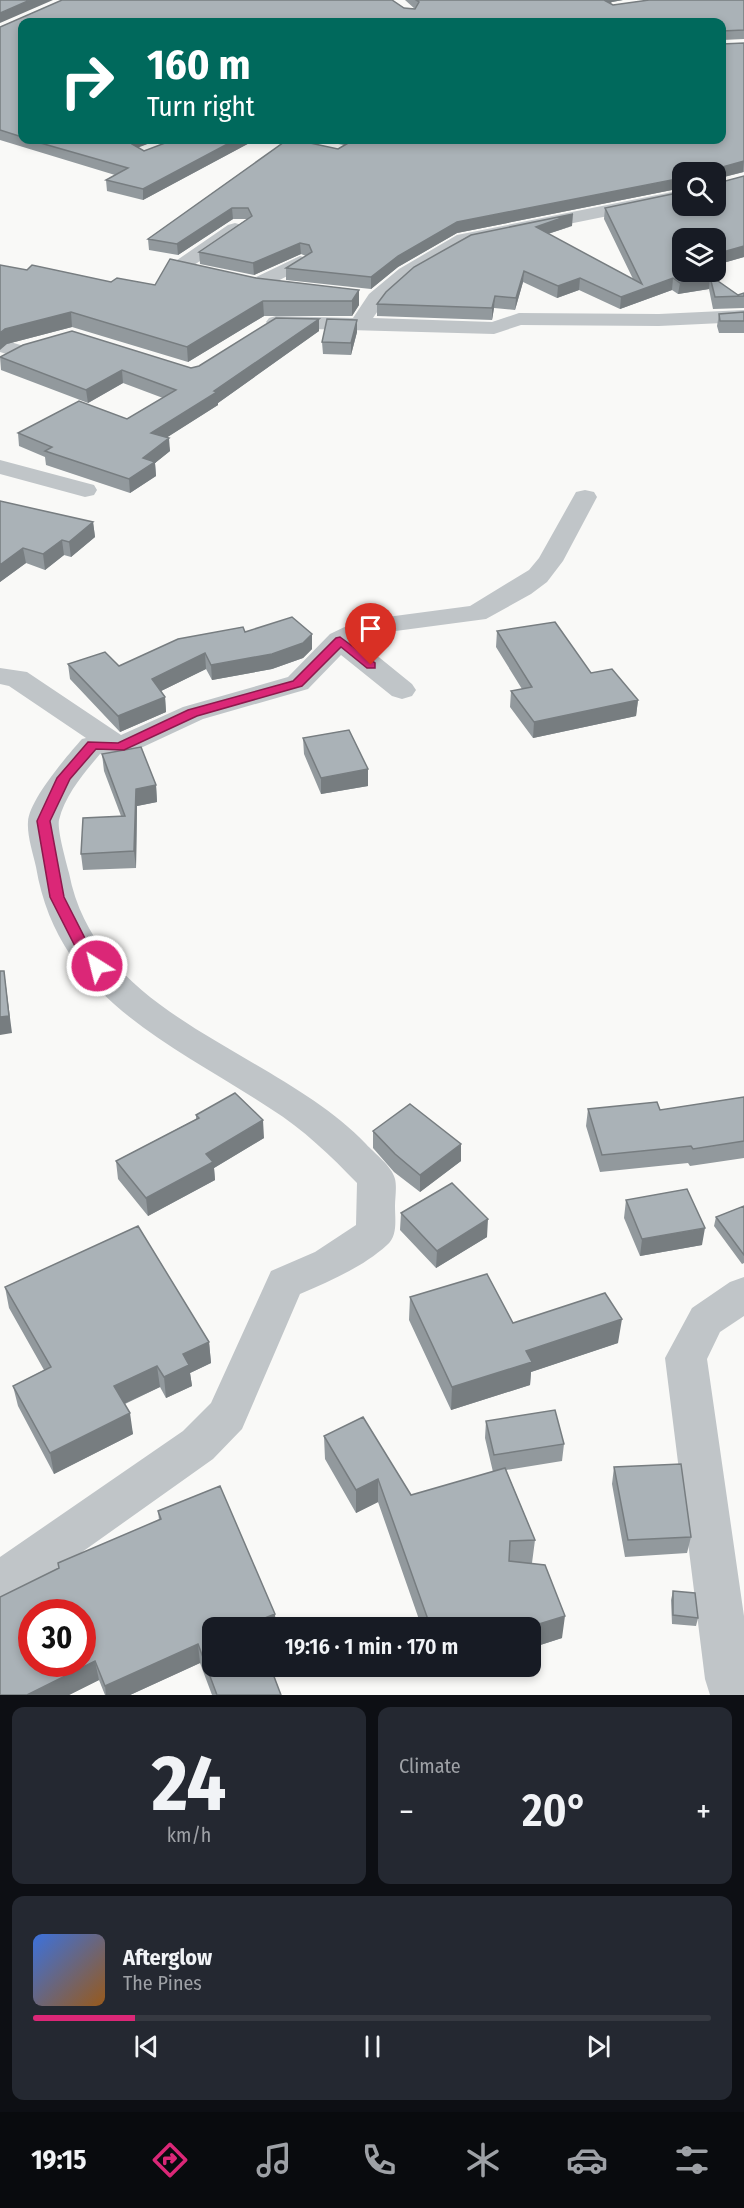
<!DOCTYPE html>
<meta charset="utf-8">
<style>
:root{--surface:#171b24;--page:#242831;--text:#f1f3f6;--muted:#9ea1a6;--line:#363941;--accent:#db2777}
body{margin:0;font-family:"Fira Sans Condensed",sans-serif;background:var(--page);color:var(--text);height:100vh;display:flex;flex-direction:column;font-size:22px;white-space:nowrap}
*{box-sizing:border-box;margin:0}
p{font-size:20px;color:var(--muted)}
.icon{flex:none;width:33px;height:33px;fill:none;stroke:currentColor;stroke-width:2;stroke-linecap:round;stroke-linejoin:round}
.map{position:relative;height:1695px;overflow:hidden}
.details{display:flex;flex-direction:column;gap:12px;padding:12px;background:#0d0f14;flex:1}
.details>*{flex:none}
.hud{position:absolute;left:18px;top:18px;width:708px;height:126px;border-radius:12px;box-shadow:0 3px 9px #0003;background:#00695c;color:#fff;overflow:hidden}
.tools{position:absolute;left:672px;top:162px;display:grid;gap:12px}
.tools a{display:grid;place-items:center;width:54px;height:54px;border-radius:12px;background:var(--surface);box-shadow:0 3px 9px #0003;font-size:30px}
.speed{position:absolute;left:18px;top:1599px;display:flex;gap:12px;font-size:30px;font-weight:700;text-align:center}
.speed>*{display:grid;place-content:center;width:78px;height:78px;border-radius:50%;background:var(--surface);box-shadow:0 3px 9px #0003;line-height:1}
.speed .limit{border:9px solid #d22;background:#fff;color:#111}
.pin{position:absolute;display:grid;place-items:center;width:51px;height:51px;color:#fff;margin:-62px -26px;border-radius:50% 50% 50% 0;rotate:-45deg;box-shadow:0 0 6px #0007}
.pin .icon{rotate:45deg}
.me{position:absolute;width:66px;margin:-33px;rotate:324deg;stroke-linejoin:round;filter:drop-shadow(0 0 4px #0008)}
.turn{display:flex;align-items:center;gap:21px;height:126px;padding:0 30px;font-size:27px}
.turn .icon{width:78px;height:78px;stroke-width:2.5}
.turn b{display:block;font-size:42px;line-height:51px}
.big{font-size:45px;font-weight:600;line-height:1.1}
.details .tile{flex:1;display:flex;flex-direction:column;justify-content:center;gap:9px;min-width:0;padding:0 21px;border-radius:12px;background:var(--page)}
.details .dial{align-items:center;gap:0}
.dial b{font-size:78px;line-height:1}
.song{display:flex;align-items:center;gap:18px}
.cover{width:72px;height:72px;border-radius:9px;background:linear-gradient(135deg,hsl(220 70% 55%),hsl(30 70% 35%))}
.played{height:6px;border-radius:3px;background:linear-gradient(90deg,var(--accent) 15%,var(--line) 15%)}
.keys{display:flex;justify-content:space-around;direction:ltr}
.heat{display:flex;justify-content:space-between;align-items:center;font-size:33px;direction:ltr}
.details .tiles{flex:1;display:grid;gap:12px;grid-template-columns:1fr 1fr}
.tile:last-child{grid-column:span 2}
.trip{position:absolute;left:202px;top:1617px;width:339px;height:60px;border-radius:12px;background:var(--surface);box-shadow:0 3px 9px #0003;font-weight:600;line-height:60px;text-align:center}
.dock{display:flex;height:96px;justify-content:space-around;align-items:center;background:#090b0e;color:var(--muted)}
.dock .icon{width:42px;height:42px}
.dock .selected{color:var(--accent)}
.dock b{font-size:27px;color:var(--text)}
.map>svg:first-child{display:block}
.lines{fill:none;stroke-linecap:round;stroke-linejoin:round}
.minor{fill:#c0c5c8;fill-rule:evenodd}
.wall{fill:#92999d}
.shaded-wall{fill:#777d80}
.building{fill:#aab2b7;stroke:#777d80;stroke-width:1.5;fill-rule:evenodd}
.route{fill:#db2777;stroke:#8e194d;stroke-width:1.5}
</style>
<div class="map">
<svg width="744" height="1695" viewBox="0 0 744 1695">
<rect width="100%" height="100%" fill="#f9f9f7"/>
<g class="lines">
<!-- minor -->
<path class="minor" d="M682 190V201L470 244 413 277 384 302 373 318 492 322 519 313 659 314 744 310V322L659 326 521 325 494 334 276 328 269 326 266 322 269 318 276 316 353 318 369 294 399 269 457 235Z
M235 223 242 225 245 229 242 233 194 265 217 270 220 274 217 278C203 282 184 275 170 271L167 267 228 225Z
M300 256 307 258 310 262 307 266 264 288H250L247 284 250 280Z
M0 339 24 346 27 351 24 356 16 357 0 352Z
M0 460 94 485 97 490 94 495 85 497 0 474Z
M585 490 594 492 597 497 563 561 547 582 531 594 486 619 373 634 359 641 412 684 416 690 412 696 402 699 392 696 341 655 308 689 203 719 130 753 120 756 100 754C84 773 65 795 59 820 57 830 66 861 69 873 97 1019 275 1049 366 1144 375 1154 392 1166 395 1179 397 1187 395 1198 395 1206 395 1219 398 1236 387 1245 363 1267 330 1281 300 1294L242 1429 213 1459 16 1599 0 1606V1557L183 1431 211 1403 271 1271 315 1252 356 1225 357 1183C331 1156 303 1129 271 1109 171 1043 58 999 36 867 33 853 27 836 28 822 29 800 67 756 82 739L86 738 9 686 0 684V668L27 672 121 735 183 707 288 677 330 634 357 621 470 606 529 570 539 558 576 492Z
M744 1277V1316L720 1332 707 1359 744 1616V1695H710L705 1679 665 1358 692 1308 730 1282Z"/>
</g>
<!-- wall -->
<path class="wall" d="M62 0H392L404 8 415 9 405 0H623L612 2 610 3 613 5 649 0H744V39L722 40V44L744 43V172L716 179V172H682V188L457 233 398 267 371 289 286 280V268L306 256 301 254 254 275 200 264 199 252 247 219H233L178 255 149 250 148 239 287 140H296L338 149 344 145 315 140H722V22H22V140H158L138 147 144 151 173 140H255L143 200 107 191 106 180 115 175 0 140V27Z
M744 176V257L716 265V238L682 272H705L738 295 744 293V308L713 309 709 289 678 294 672 290 620 309 579 290 557 298 523 282 515 310 494 308 492 320 377 316V304L414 267 572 226 548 234 633 279 604 219 605 208 682 192Z
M27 270 111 282 155 285 256 278 359 290V305L352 316H264L188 362 72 327 7 344Z
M744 312V333H719L717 326 719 314Z
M319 319V331L218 403V405L167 437 170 451 155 463 156 476 130 493 46 465 45 457 19 446 18 433 127 419 163 398 123 383 88 403 1 370 0 357 191 368 199 366Z
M357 320V332L351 355 323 354 322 342Z
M0 501 93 522 95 537 71 557 64 555 45 570 26 563 0 582Z
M497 631 591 673 638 700 636 716 533 738 510 707 511 691 522 689 496 647Z
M245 632 312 634V649L303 658 272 669 212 680 206 669 161 691 165 697 166 712 120 732 70 679 68 664 119 666Z
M303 738 368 769V786L321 794 304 754Z
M102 754 156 785 157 802 137 806 136 868 83 870 81 854 121 816 104 771Z
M744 1097V1158L690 1166 688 1163 600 1172 586 1126 588 1109 660 1110Z
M196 1115 264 1138 214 1168 215 1180 148 1216 118 1179 116 1161 196 1119Z
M373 1131 461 1161 420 1192 394 1172 373 1148Z
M626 1200 702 1245 640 1256 624 1218Z
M744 1206V1263L742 1264 714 1226 716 1217Z
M401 1213 487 1237 436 1268 400 1230Z
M5 1287 209 1342 211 1363 190 1373 192 1386 166 1398 160 1387 125 1404 133 1434 54 1474 18 1406 13 1386 44 1370 9 1308Z
M410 1297 513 1323 618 1343 531 1372 530 1385 451 1410 409 1320Z
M486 1421 564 1444 562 1461 506 1470 535 1540 532 1563H529L562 1638 531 1648V1628H422L378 1502 356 1513 325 1459 324 1436 411 1495 493 1472 485 1438Z
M614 1467 691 1537 687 1553 625 1557 612 1484Z
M158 1511 213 1628 281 1695H212L200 1663 130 1695H105L99 1680 69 1695H0L59 1568 58 1563 159 1520Z
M673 1591 698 1618 696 1626 672 1624 671 1600Z
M436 1666H470L439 1676Z"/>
<!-- shaded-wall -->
<path class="shaded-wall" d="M30 0H53L0 23V13Z
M604 0H623L612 2 603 9Z
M135 140H158L137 148 132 144Z
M235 140H255L143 200V189Z
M744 161 743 172 716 179 715 169Z
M682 178V188L457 233 398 267 371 289V277L398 256 457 222Z
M232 208 233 219 178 255 177 244Z
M573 214 572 226 535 238 536 227Z
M300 243 301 254 254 275 253 263Z
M744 246V257L716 265V254Z
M524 271 523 282 515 310 516 298Z
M710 277 709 289 678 294 680 283Z
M580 278 579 290 557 298 558 286Z
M673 278 672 290 620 309 621 297Z
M359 290V305L352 316V301Z
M495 296 494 308 492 320V308Z
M263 301 264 316 188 362 187 347Z
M71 312 72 327 7 344 0 350V333L5 329Z
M319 319V331L218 403V405L152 447 151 433 214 391Z
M357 320V332L351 355V343Z
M122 370 123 383 88 403 86 390Z
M169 438 170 451 155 463 156 476 130 493 129 479 143 458Z
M93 522 95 537 71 557 69 542Z
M62 540 64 555 45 570 43 554Z
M23 548 26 563 0 582V565Z
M312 634V649L303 658 272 669 212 680 211 665Z
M205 653 206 669 153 695 152 679Z
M165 697 166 712 120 732 118 716Z
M638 700 636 716 533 738 534 722Z
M368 769V786L321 794V778Z
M156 785 157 802 137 806 136 868 134 851 136 789Z
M4 971 12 1033 0 1035V1017Z
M263 1120 264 1138 214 1168 215 1180 148 1216 146 1198 206 1154Z
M461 1144V1161L420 1192V1175Z
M488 1219 487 1237 436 1268 437 1251Z
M705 1228 702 1245 640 1256 642 1239Z
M622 1319 618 1343 531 1372 530 1385 451 1410 452 1387 526 1351Z
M209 1342 211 1363 190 1373 192 1386 166 1398 164 1377 183 1354Z
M157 1366 160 1387 117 1407 114 1386Z
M130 1413 133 1434 54 1474 50 1453Z
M378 1479V1502L356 1513V1490Z
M275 1614 276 1628H252V1623Z
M565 1616 562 1638 531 1648V1628H526Z
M198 1644 200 1663 130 1695H106L105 1686Z
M95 1661 99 1680 69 1695H27Z
M439 1666H470L439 1676Z"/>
<!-- building -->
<path class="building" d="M0 0H30L0 13Z
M62 0H392L404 8 415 9 419 2 416 0H604L613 5 649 0H744V30L722 31V22H22V137L0 130V27Z
M722 35V44L744 43V161L715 169V172H682V178L457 222 398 256 371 277 286 268 312 252 309 245 300 243 253 263 199 252 252 216 248 208H232L177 244 148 239 287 140H296L338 149 350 142 348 140H722Z
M30 140H135L132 144 144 151 173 140H235L143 189 106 180 128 168Z
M744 176V246L716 254V238H682V272H705L738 295 744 293V296L715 297 710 277 680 283 673 278 621 297 580 278 558 286 524 271 516 298 495 296 492 308 377 304 386 292 414 267 471 235 573 214 536 227 642 284 605 208 682 192V206H716V182L718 183Z
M170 259 256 278 359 290 352 301H263L187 347 71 312 5 329 0 333V265L27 270 32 265 111 282 117 278 155 285Z
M744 312V321H720L719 314Z
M276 318 319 319 214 391 217 392 151 433 169 438 143 458 155 462 129 479 45 451 52 447 18 433 79 401 127 419 176 390 122 370 86 390 0 357 23 345 72 331 191 368 199 366Z
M327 319 357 320 351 343 322 342Z
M0 501 93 522 69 542 62 540 43 554 23 548 0 565Z
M292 617 312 634 303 643 272 654 211 665 205 653 152 679 165 697 118 716 68 664 105 652 119 666 178 639 243 627 245 632Z
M555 622 591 673 612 669 638 700 534 722 511 691 532 687 497 631Z
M349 730 368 769 321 778 303 738Z
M141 747 156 785 136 789 134 851 81 854 83 818 125 816 102 754Z
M0 971H4L9 1016 0 1017Z
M235 1093 263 1120 206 1154 213 1162 146 1198 116 1161 199 1118 196 1115Z
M744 1097V1141L693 1149 691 1146 602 1155 588 1109 657 1102 660 1110Z
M410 1104 461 1144 420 1175 395 1154 373 1131Z
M452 1183 488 1219 437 1251 401 1213Z
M687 1189 705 1228 642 1239 626 1200Z
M744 1206V1255L716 1217Z
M138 1226 209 1342 183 1354 189 1365 164 1377 157 1366 114 1386 130 1413 50 1453 13 1386 51 1367 5 1287Z
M487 1274 513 1323 605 1293 622 1319 526 1351 532 1362 452 1387 410 1297Z
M555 1410 564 1444 494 1455 486 1421Z
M363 1417 411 1495 505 1468 535 1540 510 1541 509 1561 545 1565 565 1616 526 1628H431L378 1479 356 1490 324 1436Z
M681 1464 691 1537 628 1540 614 1467Z
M220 1486 275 1614 252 1623 254 1628H213V1666H270L281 1695H217L198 1644 105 1686 95 1661 27 1695H0V1597L59 1568 58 1563 161 1519 158 1511ZM32 1612H82V1664H32Z
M673 1591 695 1593 698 1618 673 1615Z"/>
<!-- route -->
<path class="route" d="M340 637 375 663V668H367L341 647 302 686 197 716 124 750 96 749 70 779 50 821 64 897 90 948 105 966 97 971 92 969 79 954 50 897 37 821 57 778 88 742 118 743 188 710 293 681 336 638Z"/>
</svg>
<div class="tools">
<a><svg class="icon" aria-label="search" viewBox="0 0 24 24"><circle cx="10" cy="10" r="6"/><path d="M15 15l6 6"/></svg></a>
<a><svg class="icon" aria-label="layers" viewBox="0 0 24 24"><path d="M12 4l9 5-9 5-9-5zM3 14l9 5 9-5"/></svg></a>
</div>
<div class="speed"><div class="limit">30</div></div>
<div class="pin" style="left:371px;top:665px;background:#d93025"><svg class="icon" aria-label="arrive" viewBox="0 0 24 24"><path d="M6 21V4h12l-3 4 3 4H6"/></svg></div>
<svg class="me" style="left:97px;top:966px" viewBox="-20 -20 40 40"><circle r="17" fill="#db2777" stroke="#fff" stroke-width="3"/><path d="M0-11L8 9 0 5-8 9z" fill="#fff"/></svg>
<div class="trip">19:16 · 1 min · 170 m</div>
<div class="hud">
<div class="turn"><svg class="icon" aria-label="right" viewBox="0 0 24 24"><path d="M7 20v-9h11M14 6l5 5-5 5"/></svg><div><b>160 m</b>Turn right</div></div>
</div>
</div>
<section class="details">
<div class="tiles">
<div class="tile dial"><b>24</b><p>km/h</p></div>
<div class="tile"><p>Climate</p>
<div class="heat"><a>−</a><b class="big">20°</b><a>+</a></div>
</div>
<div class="tile">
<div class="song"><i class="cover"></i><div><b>Afterglow</b><p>The Pines</p></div></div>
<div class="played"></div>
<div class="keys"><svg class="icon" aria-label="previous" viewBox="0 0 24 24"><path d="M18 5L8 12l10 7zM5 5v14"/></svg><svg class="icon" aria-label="pause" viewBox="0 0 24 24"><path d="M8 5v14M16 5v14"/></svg><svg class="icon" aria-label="next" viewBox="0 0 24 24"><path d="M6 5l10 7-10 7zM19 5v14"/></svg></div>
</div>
</div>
</section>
<nav class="dock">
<b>19:15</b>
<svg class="icon selected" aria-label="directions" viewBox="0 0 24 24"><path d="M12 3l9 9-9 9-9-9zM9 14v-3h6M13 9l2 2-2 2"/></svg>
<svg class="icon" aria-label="music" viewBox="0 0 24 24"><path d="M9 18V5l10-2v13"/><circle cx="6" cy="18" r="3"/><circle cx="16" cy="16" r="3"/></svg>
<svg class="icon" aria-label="phone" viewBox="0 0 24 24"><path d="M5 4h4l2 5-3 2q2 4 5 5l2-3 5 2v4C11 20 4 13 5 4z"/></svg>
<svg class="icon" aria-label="climate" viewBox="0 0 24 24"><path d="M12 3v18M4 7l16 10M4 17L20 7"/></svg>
<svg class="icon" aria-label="car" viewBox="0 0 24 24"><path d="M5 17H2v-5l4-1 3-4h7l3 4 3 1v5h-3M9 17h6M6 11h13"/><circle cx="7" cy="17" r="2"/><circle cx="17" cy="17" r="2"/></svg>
<svg class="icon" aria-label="filters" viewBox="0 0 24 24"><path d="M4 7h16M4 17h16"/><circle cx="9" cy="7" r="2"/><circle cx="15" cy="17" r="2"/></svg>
</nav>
